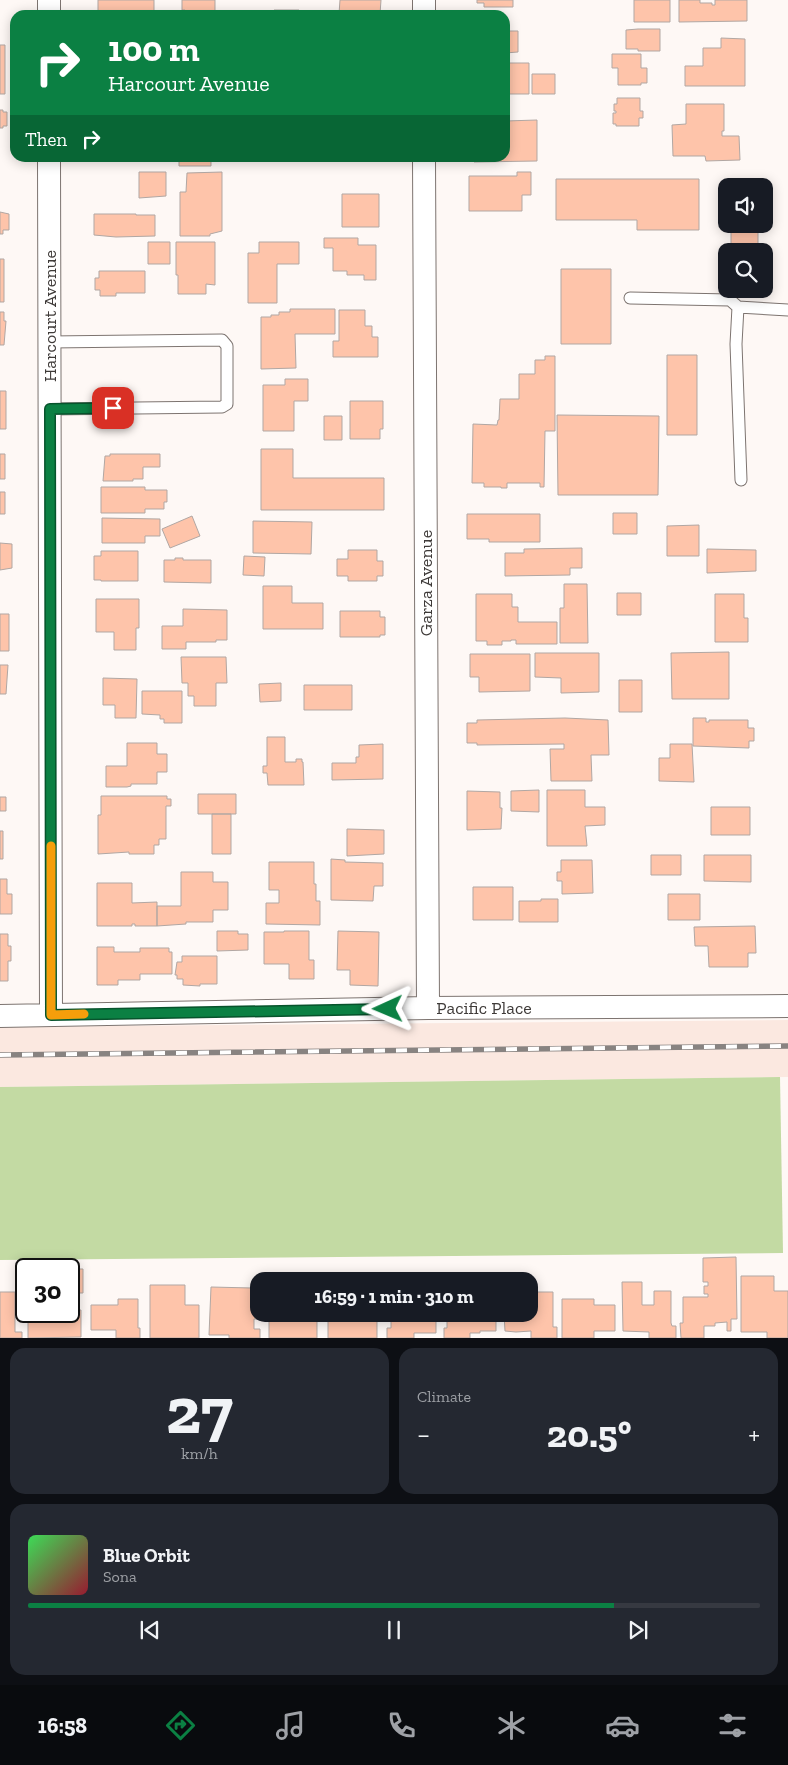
<!DOCTYPE html>
<meta charset="utf-8">
<style>
:root{--surface:#171b24;--page:#242831;--text:#f1f3f6;--muted:#9ea1a6;--line:#363941;--accent:#0b8043}
body{margin:0;font-family:"Zilla Slab",serif;background:var(--page);color:var(--text);height:100vh;display:flex;flex-direction:column;font-size:19px;white-space:nowrap}
*{box-sizing:border-box;margin:0}
p{font-size:16px;color:var(--muted)}
.icon{flex:none;width:28px;height:28px;fill:none;stroke:currentColor;stroke-width:2;stroke-linecap:round;stroke-linejoin:round}
.map{position:relative;height:1338px;overflow:hidden}
.details{display:flex;flex-direction:column;gap:10px;padding:10px;background:#0d0f14;flex:1}
.details>*{flex:none}
.hud{position:absolute;left:10px;top:10px;width:500px;height:152px;border-radius:15px;box-shadow:0 2px 12px #0003;background:#0b8043;color:#fff;overflow:hidden}
.buttons{position:absolute;left:718px;top:178px;display:grid;gap:10px}
.buttons a{display:grid;place-items:center;width:55px;height:55px;border-radius:10px;background:var(--surface);box-shadow:0 2px 12px #0003;font-size:25px}
.speed{position:absolute;left:15px;top:1258px;display:flex;gap:10px;font-size:25px;font-weight:700;text-align:center}
.speed>*{display:grid;place-content:center;width:65px;height:65px;border-radius:50%;background:var(--surface);box-shadow:0 2px 12px #0003;line-height:1}
.speed .limit{border:2px solid #111;border-radius:8px;background:#fff;color:#111}
.pin{position:absolute;display:grid;place-items:center;width:42px;height:42px;color:#fff;margin:-21px;border-radius:10px;box-shadow:0 2px 8px #0006}
.me{position:absolute;width:55px;margin:-28px;rotate:269deg;stroke-linejoin:round;filter:drop-shadow(0 0 4px #0008)}
.turn{display:flex;align-items:center;gap:18px;height:105px;padding:0 15px;font-size:22px}
.turn .icon{width:65px;height:65px;stroke-width:2.5}
.turn b{display:block;font-size:35px;line-height:42px}
.then{display:flex;align-items:center;height:48px;padding:0 15px;background:#0003;gap:10px;font-size:19px}
.big{font-size:38px;font-weight:800;line-height:1.1}
.details .tile{flex:1;display:flex;flex-direction:column;justify-content:center;gap:8px;min-width:0;padding:0 18px;border-radius:15px;background:var(--page)}
.details .dial{align-items:center;gap:0}
.dial b{font-size:65px;line-height:1}
.song{display:flex;align-items:center;gap:15px}
.cover{width:60px;height:60px;border-radius:8px;background:linear-gradient(135deg,hsl(130 70% 55%),hsl(350 70% 35%))}
.played{height:5px;border-radius:2px;background:linear-gradient(90deg,var(--accent) 80%,var(--line) 80%)}
.keys{display:flex;justify-content:space-around;direction:ltr}
.heat{display:flex;justify-content:space-between;align-items:center;font-size:28px;direction:ltr}
.details .tiles{flex:1;display:grid;gap:10px;grid-template-columns:1fr 1fr}
.tile:last-child{grid-column:span 2}
.trip{position:absolute;left:250px;top:1272px;width:288px;height:50px;border-radius:15px;background:var(--surface);box-shadow:0 2px 12px #0003;font-weight:800;line-height:50px;text-align:center}
.dock{display:flex;height:80px;justify-content:space-around;align-items:center;background:#090b0e;color:var(--muted)}
.dock .icon{width:35px;height:35px}
.dock .on{color:var(--accent)}
.dock b{font-size:22px;color:var(--text)}
.map>svg:first-child{display:block}
.built{fill:#fbe8e0}
.green{fill:#c3daa3}
.building{fill:#fec4aa;stroke:#b1a7a3}
.lines{fill:none;stroke-linecap:round;stroke-linejoin:round}
.lane-casing{stroke:#7d7470;stroke-width:13}
.street-casing{stroke:#7d7470;stroke-width:24}
.lane{stroke:#fff;stroke-width:11}
.street{stroke:#fff;stroke-width:22}
.rail-casing{stroke:#888381;stroke-width:5.5}
.rail{stroke:#fff;stroke-width:4;stroke-dasharray:11;stroke-linecap:butt}
.route-casing{stroke:#07532c;stroke-width:12}
.route{stroke:#0b8043;stroke-width:9}
.slow{stroke:#f59e0b;stroke-width:9}
.labels{text-anchor:middle;stroke-width:4.5;stroke-linejoin:round;paint-order:stroke}
.street-label{font-size:18px;fill:#3e3a38;stroke:#fff}
</style>
<div class="map">
<svg width="788" height="1338" viewBox="0 0 788 1338">
<rect width="100%" height="100%" fill="#fef8f5"/>
<!-- built -->
<path class="built" d="M788 1020V1077L0 1087V1027Z"/>
<!-- green -->
<path class="green" d="M780 1077 783 1253 0 1260V1087Z"/>
<!-- building -->
<path class="building" d="M98 0H154V15H98Z
M182 0H215V15H185V10H182Z
M340 0H381L380 14H339Z
M477 0H513V7H484V3H477Z
M634 0H670V22H634Z
M679 0H700V3H712V5H715V0H747V21L679 22Z
M274 10H299V15H259V12H274Z
M638 29H660V51H638V49H626V30Z
M505 31H518V52L505 53Z
M721 38 745 39V86H685V66H703V48H721Z
M0 45H5V94H0Z
M612 54H641V68H647V83H641V85H618V68H612Z
M505 63H529V94H505Z
M532 74H555V94H532Z
M617 98H640V111H643V118H639V126H616V124H613V113H616V111H614V104H617Z
M686 104H724V131H722V136H739L740 160 706 161 705 156H673L672 125 686 124Z
M0 110H3V112H7V126H3V128H0Z
M537 120V161L474 162V158H505V121Z
M179 158H211V166H179Z
M139 172H166V196L139 198Z
M222 172V231L210 234V236H180V192H186L187 173Z
M517 172H531V195H522V211H469V176H517Z
M556 179H699V230H637V220H556Z
M342 194H379V227H342Z
M0 212 9 214V230H3V234H0Z
M94 214H136V215H155V236L116 237 94 235Z
M731 224H758V251H731Z
M324 238H358V245H376V280H364V275H347V271H333V248H324Z
M148 242H170V264H148Z
M176 242H215V285L206 284V294H178V275H176Z
M259 242H299V264H277V303H248V253H259Z
M0 259H4V302H0Z
M561 269H611V344H561Z
M99 271H145V293H116V296H100V290H95V278H99Z
M290 309H335V334H295L296 368 261 369V317H271V315H279V312H290Z
M339 310H365V326H372V337H378V357H333V341H339Z
M0 312H4V321H6L4 345H0Z
M667 355H697V435H667Z
M545 356H555V431H545L544 487H540V483H507V488H501V487H484V483H472L473 424 497 425 498 420H499L500 399H519V374H535V360H545Z
M285 379H308V401H294V431H263V385H285Z
M0 391H6V429H0Z
M350 401H383V429H380V439H350Z
M557 415 659 416 658 495H558Z
M324 416H342V440H324Z
M261 449H293V478H384V510H261Z
M0 454H5V479H0Z
M110 454H160V467H143V479H133V481H103L105 456H110Z
M101 487H145V490H167V502H164V509H145V513H101Z
M0 492H5V514H0Z
M613 513H637V534H613Z
M467 514H540V542H489V539H467Z
M192 516 200 536 170 548 162 529Z
M102 518 160 519V536H145V543H102Z
M253 521 312 522 311 554 253 553Z
M699 525V556H667V526Z
M0 543 12 544V568L0 570Z
M582 548V568H570V575L505 576V553H524V549Z
M707 549 756 550V571L707 573Z
M348 550H377V561H383V576H377V581H348V576H337V559H348Z
M101 551H138V581H101V580H94V556H101Z
M244 556 265 557 264 576 243 575Z
M175 558H183V560H211V583L164 582V560H175Z
M564 584H587L588 643H560V608H564Z
M263 586H292V603H323V629H263Z
M617 593H641V615H617Z
M476 594H512V607H518V622H557V644H516V640H511V641H502V645H487V641H476Z
M715 594H744V618H748V642H715Z
M96 599H139V628H136V650H114V632H96Z
M183 609 227 610V640H216V642H186V649H162V626H183Z
M340 611H380V617H385V635H380V637H340Z
M0 614H9V651H0Z
M729 652V699H672L671 653Z
M535 653H599V692L561 693V678L535 677Z
M470 654H530V691L479 692V677H470Z
M181 657H226L227 683H216V706H194V696H188V683H182Z
M0 665H8L6 694H0Z
M103 678 137 679 136 718H115V705H103Z
M619 680H642V712H619Z
M281 683V701L260 702 259 684Z
M304 685H352V710H304Z
M142 691H182V723H164V719H160V715L142 714Z
M565 718 608 720 609 755H591L592 781H551L550 749H564V744L477 745V743H467V723H477V720Z
M693 718H706V722H709V720H748V728H754V741H749V748L693 746Z
M267 737H285V762H296V759H302V762H303L304 785H268L267 773H263V766H267Z
M127 743H157V754H167V772H157V784H131V786L127 787H106V766H127Z
M383 744V779L332 780V763H356V757H359V745Z
M670 744H692L694 782 659 781V758H670Z
M539 790V812L511 811V791Z
M547 790H585V807H605V825L585 826 587 846H547Z
M467 791 500 792V808H502L501 829 467 830Z
M198 794H236V814H198Z
M101 796H167V799H171V806H166V839H159V845H154V854H129V852L98 854V815H101Z
M0 797H6V811H0Z
M711 807H750V835H711Z
M212 814H231V854H212Z
M347 829 384 830V854L347 856Z
M0 831H3V859H0Z
M651 855H681V875H651Z
M704 855H751V882L704 881Z
M331 859 345 860V862L383 863V886H374L373 901 331 900Z
M561 860H592L593 893 562 894V881H557V872H561Z
M269 862H314V884H316V901H320V925L266 924V903H279V890H269Z
M181 872H213V882H228V910H213V922H186V924L157 926V906H181Z
M0 879H7V894H12V914H0Z
M97 883H132V903L157 902V926H135V924H132V926H97Z
M473 887H513V920H473Z
M668 894H700V920H668Z
M541 899H558V922H519V901H541Z
M755 926 756 953H748V967H709L708 946H695L694 927Z
M217 931H238V934H248V950L217 951Z
M284 931H309V960H314V979H289V964H264V932H284Z
M338 931 379 932 378 986 350 985V970H337Z
M0 934H8V946H11V961H8V981H0Z
M97 947H114V952H140V948H169V952H172V974H140V980H118V985H97Z
M182 956H217V984H200V986L183 985V979H177V975H175L177 962H182Z
M736 1257 737 1319H731V1331H727V1322L715 1323V1326H704V1338H681L680 1323H683V1297H708V1294H704V1286H708V1282H703V1258Z
M69 1269H83V1293H69Z
M741 1276H774V1291H788V1338H767V1332H741Z
M622 1282H642V1305H654V1291H671V1323L672 1326H676V1338H649V1332L623 1331Z
M150 1285H185V1305H199V1338H150Z
M211 1287 252 1288V1291H259V1314H261V1319H254V1329H260V1338H229V1335H209Z
M0 1292H15V1332H22V1338H0Z
M529 1292H553V1327H557V1338H531V1331L516 1332 505 1331 504 1314H529Z
M118 1299H138V1328H140V1338H116V1330H91V1305H118Z
M562 1299H594V1305H615V1331H594V1338H562Z
M69 1301H71V1310H81V1337L28 1338V1319H33V1311H69Z
M269 1314H317V1338H269Z
M328 1314H377V1338H328Z
M391 1314H436V1333H414V1338H387V1328H391Z
M447 1314H496V1331H480V1333H470V1338H444V1328H447Z"/>
<g class="lines">
<!-- lane casing -->
<g class="lane-casing">
<path id="lane" d="M630 298 730 300 738 307 788 310
M738 307 736 344 741 480
M50 342 222 340 227 346V404L222 407 50 409"/>
</g>
<!-- street casing -->
<g class="street-casing">
<path id="street" d="M49 0V15
M424 0V15
M49 158 51 1015
M424 158 428 1008
M0 1016 428 1008 788 1006"/>
</g>
<!-- lane -->
<use href="#lane" class="lane"/>
<!-- street -->
<use href="#street" class="street"/>
<!-- rail casing -->
<g class="rail-casing">
<path id="rail" d="M0 1055 788 1046"/>
</g>
<!-- rail -->
<use href="#rail" class="rail"/>
</g>
<g class="lines">
<!-- route casing -->
<g class="route-casing">
<path id="route" d="M113 408 50 409 51 1015 388 1009"/>
</g>
<!-- route -->
<use href="#route" class="route"/>
<!-- slow -->
<path class="slow" d="M51 846V1015L84 1014"/>
</g>
<g class="labels">
<!-- street labels -->
<g class="street-label">
<text transform="translate(50 316) rotate(-90)" y="6">Harcourt Avenue</text>
<text transform="translate(426 583) rotate(-90)" y="6">Garza Avenue</text>
<text x="484" y="1014">Pacific Place</text>
</g>
</g>
</svg>
<div class="buttons">
<a><svg class="icon" aria-label="sound" viewBox="0 0 24 24"><path d="M4 9h4l5-4v14l-5-4H4zM17 9q2 3 0 6"/></svg></a>
<a><svg class="icon" aria-label="search" viewBox="0 0 24 24"><circle cx="10" cy="10" r="6"/><path d="M15 15l6 6"/></svg></a>
</div>
<div class="speed"><div class="limit">30</div></div>
<div class="pin" style="left:113px;top:408px;background:#d93025"><svg class="icon" aria-label="arrive" viewBox="0 0 24 24"><path d="M6 21V4h12l-3 4 3 4H6"/></svg></div>
<svg class="me" style="left:388px;top:1009px" viewBox="-20 -20 40 40"><path d="M0-17L14 15 0 8-14 15z" fill="#0b8043" stroke="#fff" stroke-width="4"/></svg>
<div class="trip">16:59 · 1 min · 310 m</div>
<div class="hud">
<div class="turn"><svg class="icon" aria-label="right" viewBox="0 0 24 24"><path d="M7 20v-9h11M14 6l5 5-5 5"/></svg><div><b>100 m</b>Harcourt Avenue</div></div>
<div class="then">Then<svg class="icon" aria-label="right" viewBox="0 0 24 24"><path d="M7 20v-9h11M14 6l5 5-5 5"/></svg></div>
</div>
</div>
<section class="details">
<div class="tiles">
<div class="tile dial"><b>27</b><p>km/h</p></div>
<div class="tile"><p>Climate</p>
<div class="heat"><a>−</a><b class="big">20.5°</b><a>+</a></div>
</div>
<div class="tile">
<div class="song"><i class="cover"></i><div><b>Blue Orbit</b><p>Sona</p></div></div>
<div class="played"></div>
<div class="keys"><svg class="icon" aria-label="previous" viewBox="0 0 24 24"><path d="M18 5L8 12l10 7zM5 5v14"/></svg><svg class="icon" aria-label="pause" viewBox="0 0 24 24"><path d="M8 5v14M16 5v14"/></svg><svg class="icon" aria-label="next" viewBox="0 0 24 24"><path d="M6 5l10 7-10 7zM19 5v14"/></svg></div>
</div>
</div>
</section>
<nav class="dock">
<b>16:58</b>
<svg class="icon on" aria-label="directions" viewBox="0 0 24 24"><path d="M12 3l9 9-9 9-9-9zM9 14v-3h6M13 9l2 2-2 2"/></svg>
<svg class="icon" aria-label="music" viewBox="0 0 24 24"><path d="M9 18V5l10-2v13"/><circle cx="6" cy="18" r="3"/><circle cx="16" cy="16" r="3"/></svg>
<svg class="icon" aria-label="phone" viewBox="0 0 24 24"><path d="M5 4h4l2 5-3 2q2 4 5 5l2-3 5 2v4C11 20 4 13 5 4z"/></svg>
<svg class="icon" aria-label="climate" viewBox="0 0 24 24"><path d="M12 3v18M4 7l16 10M4 17L20 7"/></svg>
<svg class="icon" aria-label="car" viewBox="0 0 24 24"><path d="M5 17H2v-5l4-1 3-4h7l3 4 3 1v5h-3M9 17h6M6 11h13"/><circle cx="7" cy="17" r="2"/><circle cx="17" cy="17" r="2"/></svg>
<svg class="icon" aria-label="filters" viewBox="0 0 24 24"><path d="M4 7h16M4 17h16"/><circle cx="9" cy="7" r="2"/><circle cx="15" cy="17" r="2"/></svg>
</nav>
